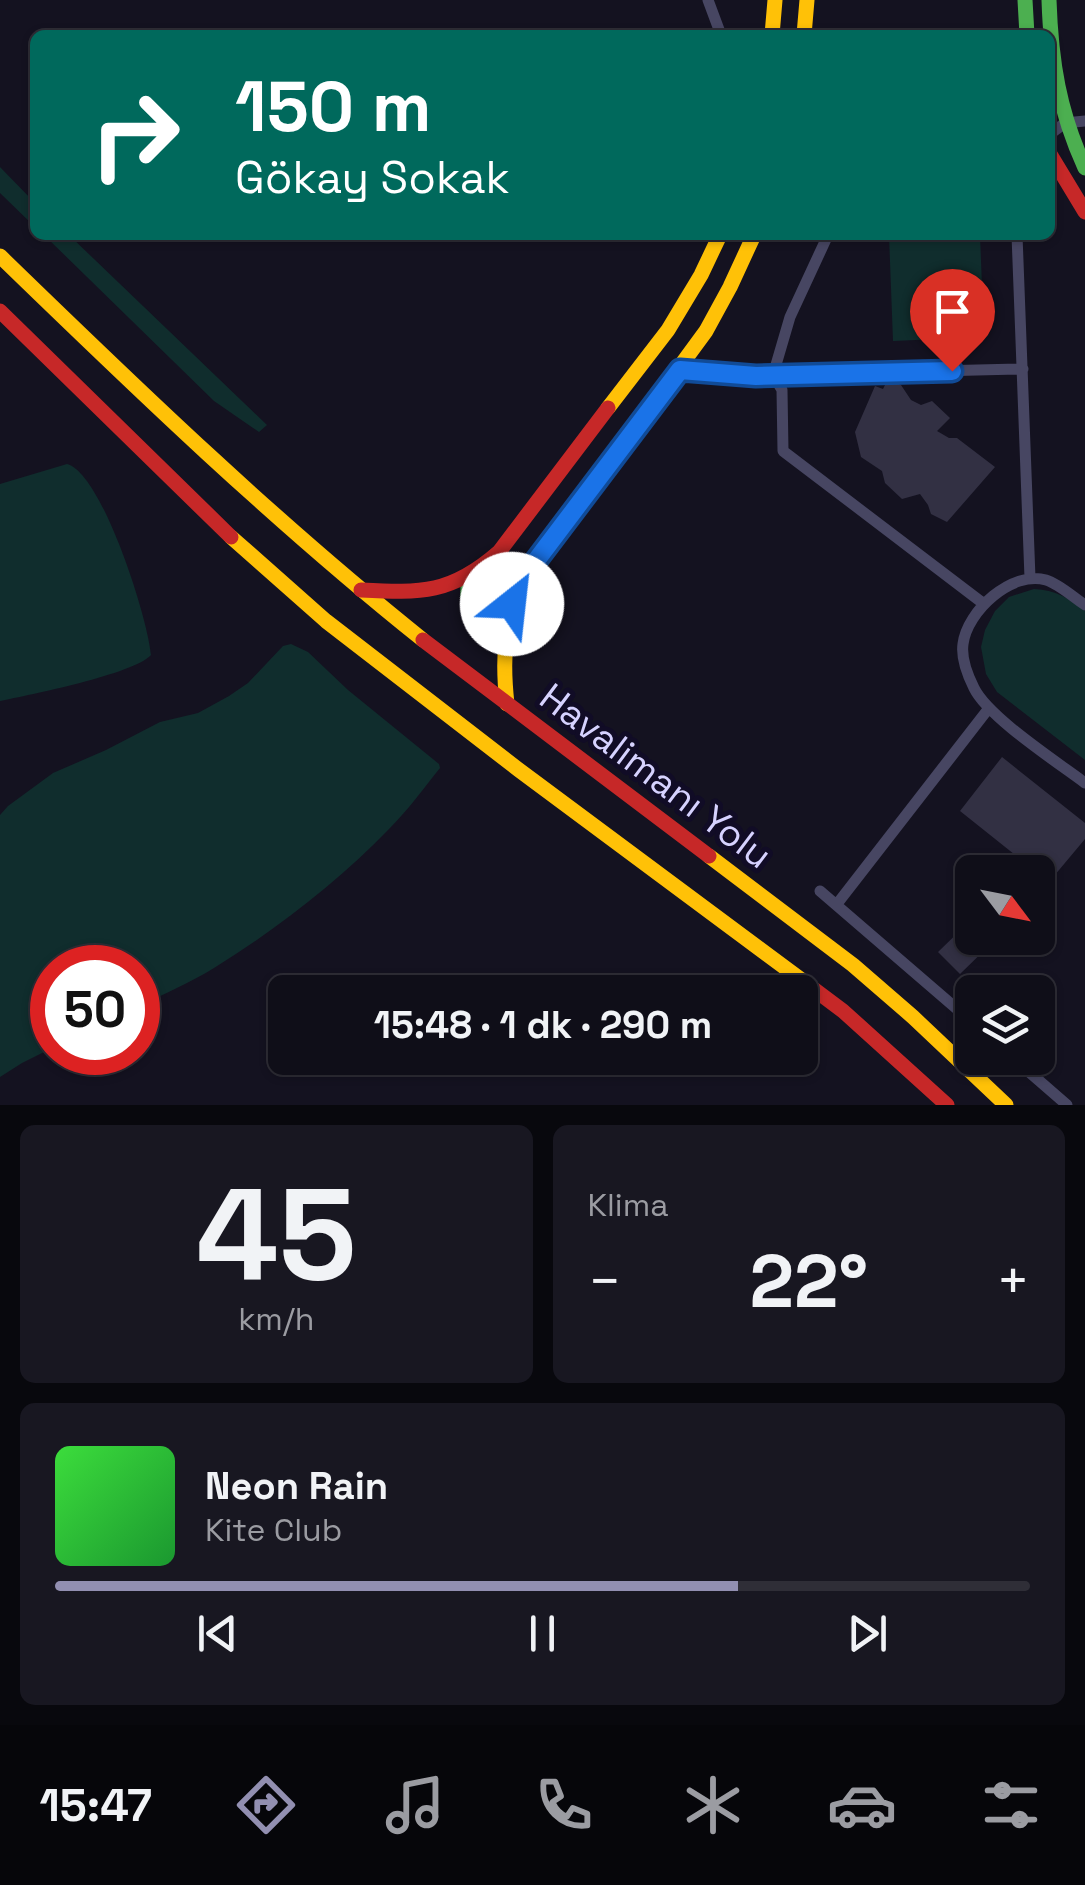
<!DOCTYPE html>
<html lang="tr">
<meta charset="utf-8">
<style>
:root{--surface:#0f0e18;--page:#181721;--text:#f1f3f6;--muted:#9b9ca2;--line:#2f2e37;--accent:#928fb1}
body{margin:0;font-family:"Space Grotesk",sans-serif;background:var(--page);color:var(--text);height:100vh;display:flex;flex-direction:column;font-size:38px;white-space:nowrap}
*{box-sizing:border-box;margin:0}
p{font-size:32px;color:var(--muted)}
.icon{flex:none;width:55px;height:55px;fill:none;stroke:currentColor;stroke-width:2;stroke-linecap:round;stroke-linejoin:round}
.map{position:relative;height:1105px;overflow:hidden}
.panel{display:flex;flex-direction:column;gap:20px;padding:20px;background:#08080d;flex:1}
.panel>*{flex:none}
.banner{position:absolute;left:30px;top:30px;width:1025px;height:210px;border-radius:15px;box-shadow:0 2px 8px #0004,0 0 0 2px var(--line);background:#00695c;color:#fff;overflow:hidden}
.needle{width:65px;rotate:122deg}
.fabs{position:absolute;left:955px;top:855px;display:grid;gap:20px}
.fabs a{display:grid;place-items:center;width:100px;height:100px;border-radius:15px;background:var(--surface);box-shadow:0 2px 8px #0004,0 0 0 2px var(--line);font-size:50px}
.speed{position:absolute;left:30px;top:945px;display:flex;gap:20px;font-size:50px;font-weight:700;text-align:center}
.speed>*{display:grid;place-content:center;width:130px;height:130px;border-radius:50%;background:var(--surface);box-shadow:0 2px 8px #0004,0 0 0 2px var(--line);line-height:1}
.speed .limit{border:15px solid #d22;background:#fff;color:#111}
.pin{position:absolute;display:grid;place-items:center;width:85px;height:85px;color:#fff;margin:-102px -42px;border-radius:50% 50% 50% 0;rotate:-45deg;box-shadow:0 0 10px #0007}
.pin .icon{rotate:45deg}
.me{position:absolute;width:110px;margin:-55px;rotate:29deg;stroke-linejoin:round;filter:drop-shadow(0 0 8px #0008)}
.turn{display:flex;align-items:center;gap:35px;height:210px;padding:0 40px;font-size:45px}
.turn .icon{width:130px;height:130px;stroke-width:2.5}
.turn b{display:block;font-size:70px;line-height:85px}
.big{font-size:75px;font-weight:700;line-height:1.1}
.panel .card{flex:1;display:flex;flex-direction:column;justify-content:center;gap:15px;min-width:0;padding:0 35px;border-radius:15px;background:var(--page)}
.panel .dial{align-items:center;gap:0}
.dial b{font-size:130px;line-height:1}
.song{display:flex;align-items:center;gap:30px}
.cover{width:120px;height:120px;border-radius:15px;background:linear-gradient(135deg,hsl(120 70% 55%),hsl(130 70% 35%))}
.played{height:10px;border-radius:5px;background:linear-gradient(90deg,var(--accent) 70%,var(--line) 70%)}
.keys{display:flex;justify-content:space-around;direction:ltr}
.heat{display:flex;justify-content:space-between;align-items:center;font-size:55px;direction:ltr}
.panel .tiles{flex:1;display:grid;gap:20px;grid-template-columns:1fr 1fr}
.card:last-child{grid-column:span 2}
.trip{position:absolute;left:268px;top:975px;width:550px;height:100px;border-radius:15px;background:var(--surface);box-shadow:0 2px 8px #0004,0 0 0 2px var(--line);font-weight:700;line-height:100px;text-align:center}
.tab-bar{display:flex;height:160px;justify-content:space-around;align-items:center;background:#06060a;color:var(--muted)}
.tab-bar .icon{width:70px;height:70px}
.tab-bar .current{color:var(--accent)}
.tab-bar b{font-size:45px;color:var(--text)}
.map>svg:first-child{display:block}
.green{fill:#102d2d}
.building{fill:#323043}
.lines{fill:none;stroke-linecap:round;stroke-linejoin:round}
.street{stroke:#474662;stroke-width:11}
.fast{stroke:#4caf50;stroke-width:15}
.slow{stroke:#ffc107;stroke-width:15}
.jam{stroke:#c62828;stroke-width:15}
.route-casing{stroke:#114b97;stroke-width:25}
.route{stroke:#1a73e8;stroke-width:18}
.labels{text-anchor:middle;stroke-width:10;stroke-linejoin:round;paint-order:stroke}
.street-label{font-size:38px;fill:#d6d2ff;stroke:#110c26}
</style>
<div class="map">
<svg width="1085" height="1105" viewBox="0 0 1085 1105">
<rect width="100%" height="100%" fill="#141220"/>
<!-- green -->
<path class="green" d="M0 167 35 203V227L0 193Z
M44 235H69L267 425 259 432 214 401Z
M889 235H980L984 337 893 341Z
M67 464C102 473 148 618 151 655 134 674 29 695 0 701V484Z
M1034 589C1056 590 1068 598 1085 611V760L997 692 986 674 981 647 985 630 995 611 1009 597Z
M291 644 308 652 348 690 439 764 440 768C424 788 408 810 390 828 339 881 277 929 214 968 190 983 163 994 138 1007V968H52V1048L22 1063 0 1077V815L8 806 53 773 106 750 160 722 198 713 229 696 248 683 283 646Z"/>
<!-- building -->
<path class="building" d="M888 379 901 385 911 400 921 405 932 401 950 418 937 431 949 438H957L995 467 947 522 931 514 928 505 920 494 902 499 885 483 882 471 861 457 855 432 875 386 883 389Z
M1002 757 1085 823V839L1049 882 960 811Z
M972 919V938H997L960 974 938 952Z"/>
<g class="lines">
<!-- street -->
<path class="street" d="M708 0 721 35
M1050 134 1065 123 1085 121
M828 235 790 317 773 375 1023 369
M1017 235 1030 578
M680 370 773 375 782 390 783 451 984 604
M1085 605C1073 597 1059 584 1046 580 1012 570 967 611 963 644 961 658 968 676 974 688 988 717 1057 762 1085 783
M820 891 972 1022
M837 904 989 708
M1013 1058 1067 1105"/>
<!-- fast -->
<path class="fast" d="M1025 0 1027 35
M1049 0C1051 62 1059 111 1085 168
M469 577C463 619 479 621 512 604"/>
<!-- slow -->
<path class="slow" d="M772 35 775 0
M804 35 807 0
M0 256C137 389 273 520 423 640
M608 408 668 330 701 275 720 235
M231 537 326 621 519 770 807 984
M507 704C502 659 504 621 524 579L706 331 730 287 754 235
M709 856 853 965 913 1017 1006 1105"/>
<!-- jam -->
<path class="jam" d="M1050 154 1085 212
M0 311 231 537
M361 590C422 593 451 594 499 552L608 408
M423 640 709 856
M807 984 843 1011 947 1105"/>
</g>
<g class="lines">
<!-- route casing -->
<g class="route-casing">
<path id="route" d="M512 604 529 570 680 370 756 376 952 371"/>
</g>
<!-- route -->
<use href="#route" class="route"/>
</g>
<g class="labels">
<!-- street labels -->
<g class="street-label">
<text transform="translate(656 776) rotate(37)" y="13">Havalimanı Yolu</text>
</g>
</g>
</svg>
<div class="fabs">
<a><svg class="needle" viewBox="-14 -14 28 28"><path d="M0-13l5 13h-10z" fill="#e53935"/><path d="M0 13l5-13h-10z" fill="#9b9ca2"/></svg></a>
<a><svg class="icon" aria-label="layers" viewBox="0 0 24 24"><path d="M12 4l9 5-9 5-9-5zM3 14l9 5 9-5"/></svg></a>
</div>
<div class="speed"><div class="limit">50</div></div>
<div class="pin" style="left:952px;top:371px;background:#d93025"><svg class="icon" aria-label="arrive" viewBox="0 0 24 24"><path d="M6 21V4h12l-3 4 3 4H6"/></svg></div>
<svg class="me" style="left:512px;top:604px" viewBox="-20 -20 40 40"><circle r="19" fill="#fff"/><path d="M0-13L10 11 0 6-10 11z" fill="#1a73e8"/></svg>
<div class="trip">15:48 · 1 dk · 290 m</div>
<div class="banner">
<div class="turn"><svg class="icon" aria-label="right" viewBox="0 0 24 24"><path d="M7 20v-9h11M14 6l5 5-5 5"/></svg><div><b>150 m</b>Gökay Sokak</div></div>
</div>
</div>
<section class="panel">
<div class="tiles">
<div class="card dial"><b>45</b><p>km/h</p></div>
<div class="card"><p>Klima</p>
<div class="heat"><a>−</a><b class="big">22°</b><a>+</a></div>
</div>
<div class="card">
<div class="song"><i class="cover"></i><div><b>Neon Rain</b><p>Kite Club</p></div></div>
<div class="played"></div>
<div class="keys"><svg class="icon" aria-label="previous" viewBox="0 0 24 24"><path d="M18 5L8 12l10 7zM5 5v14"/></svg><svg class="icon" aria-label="pause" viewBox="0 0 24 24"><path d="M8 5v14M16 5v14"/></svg><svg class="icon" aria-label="next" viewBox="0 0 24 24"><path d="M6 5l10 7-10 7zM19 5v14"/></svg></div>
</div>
</div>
</section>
<nav class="tab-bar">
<b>15:47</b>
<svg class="icon current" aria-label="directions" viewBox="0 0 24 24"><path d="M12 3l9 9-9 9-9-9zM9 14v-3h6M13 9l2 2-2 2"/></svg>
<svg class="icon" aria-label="music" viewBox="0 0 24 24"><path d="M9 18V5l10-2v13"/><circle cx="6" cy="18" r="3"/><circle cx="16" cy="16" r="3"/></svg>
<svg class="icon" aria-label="phone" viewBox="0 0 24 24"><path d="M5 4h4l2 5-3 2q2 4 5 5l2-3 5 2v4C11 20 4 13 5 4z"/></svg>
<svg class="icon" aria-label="climate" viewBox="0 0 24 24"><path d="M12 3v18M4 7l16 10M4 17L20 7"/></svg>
<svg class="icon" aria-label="car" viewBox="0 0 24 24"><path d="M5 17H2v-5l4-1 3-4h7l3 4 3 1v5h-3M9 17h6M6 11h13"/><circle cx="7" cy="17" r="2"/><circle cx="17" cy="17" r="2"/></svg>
<svg class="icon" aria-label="filters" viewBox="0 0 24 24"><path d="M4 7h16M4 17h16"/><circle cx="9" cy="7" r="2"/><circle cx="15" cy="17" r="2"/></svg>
</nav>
